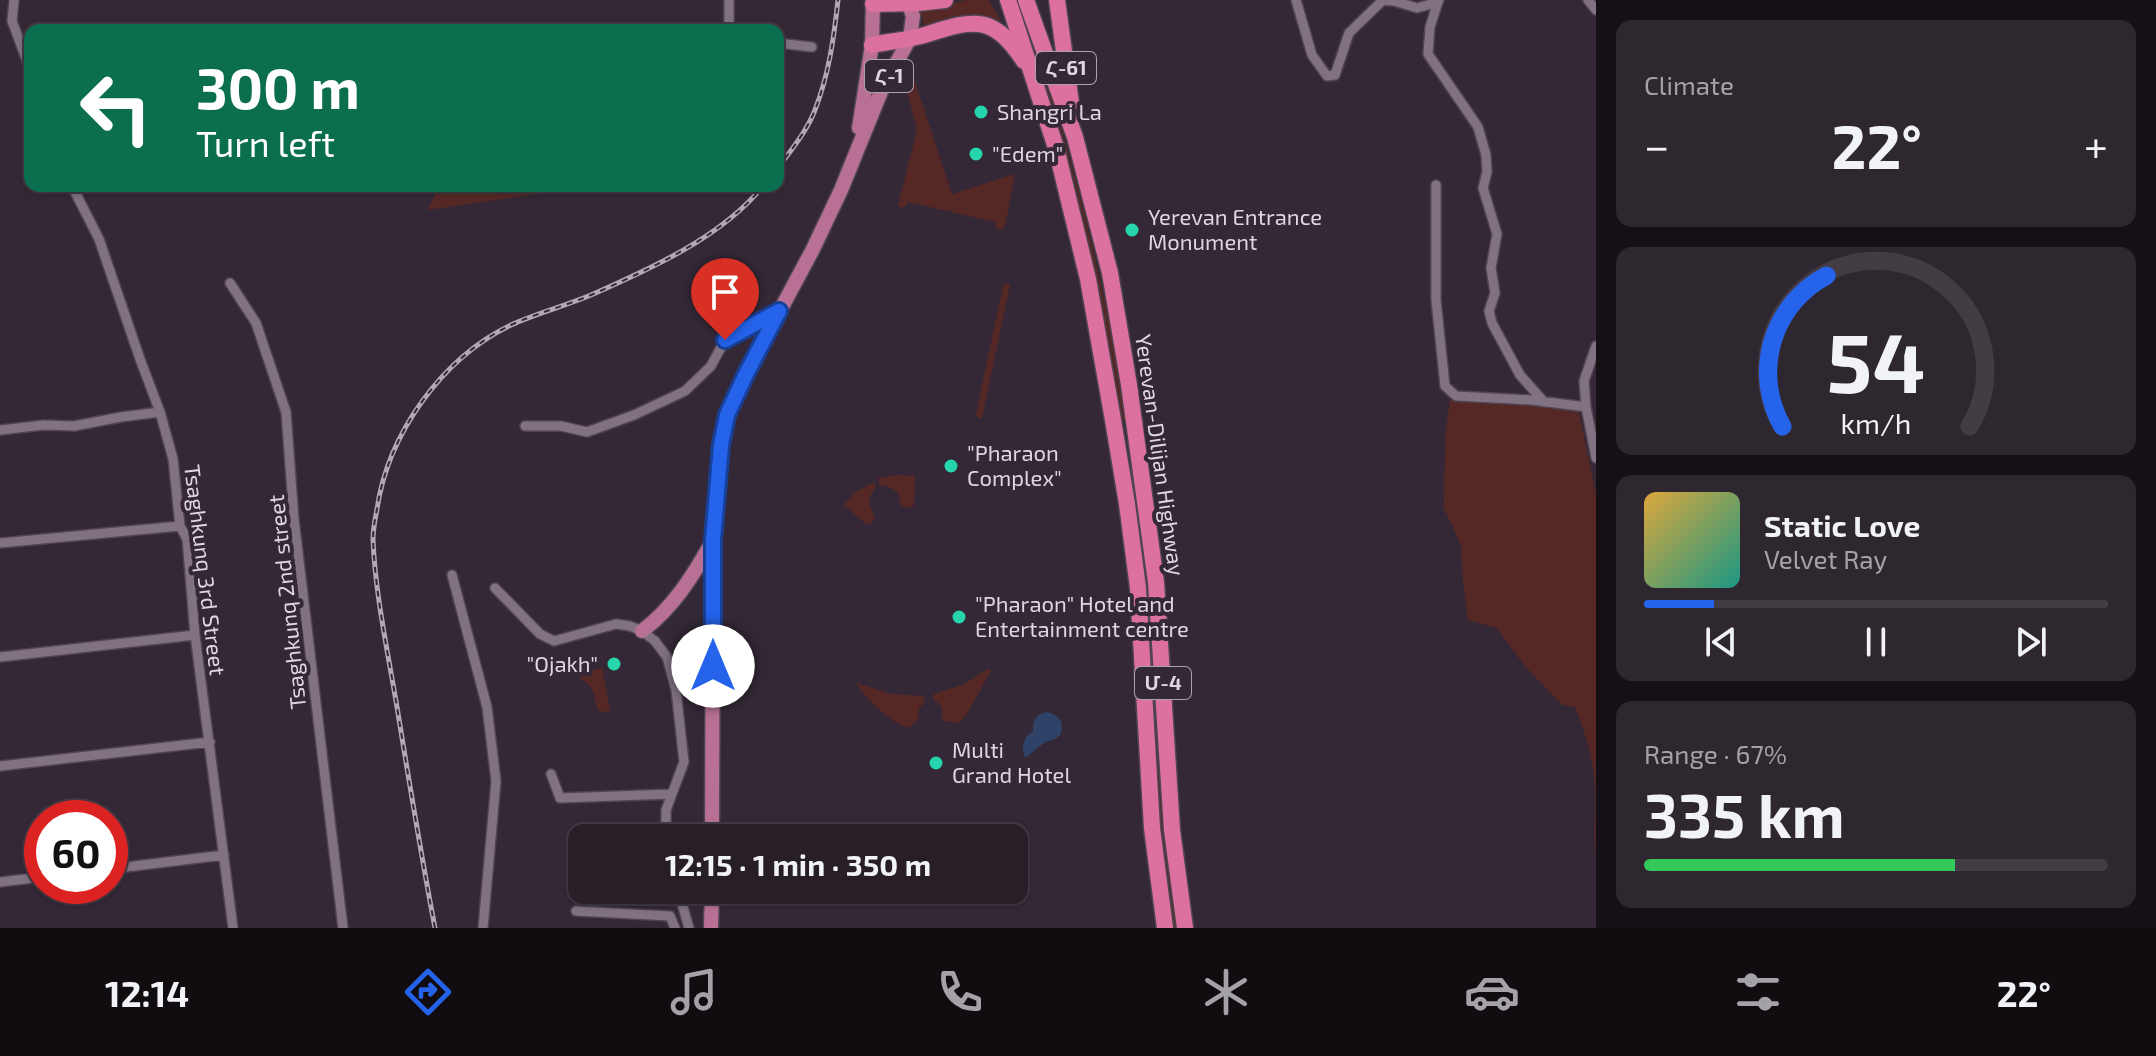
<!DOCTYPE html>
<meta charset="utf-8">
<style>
:root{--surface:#271e28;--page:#2f2730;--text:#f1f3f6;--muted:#a4a2a8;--line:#433c45;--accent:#2563eb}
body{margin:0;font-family:"Exo 2","Noto Sans Armenian",sans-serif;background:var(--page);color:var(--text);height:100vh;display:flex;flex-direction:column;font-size:30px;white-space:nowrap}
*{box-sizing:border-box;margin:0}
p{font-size:26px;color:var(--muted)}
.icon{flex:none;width:44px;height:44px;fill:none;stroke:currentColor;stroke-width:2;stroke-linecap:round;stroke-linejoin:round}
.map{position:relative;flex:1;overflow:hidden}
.details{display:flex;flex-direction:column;gap:20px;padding:20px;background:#151016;width:560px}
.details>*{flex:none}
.guide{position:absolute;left:24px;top:24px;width:760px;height:168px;border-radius:16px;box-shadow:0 2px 6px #0004,0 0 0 2px var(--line);background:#0b6e4f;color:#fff;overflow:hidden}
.speed{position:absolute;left:24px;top:800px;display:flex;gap:16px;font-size:40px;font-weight:700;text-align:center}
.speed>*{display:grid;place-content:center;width:104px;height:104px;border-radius:50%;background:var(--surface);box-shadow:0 2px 6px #0004,0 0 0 2px var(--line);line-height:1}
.speed .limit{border:12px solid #d22;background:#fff;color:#111}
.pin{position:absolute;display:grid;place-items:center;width:68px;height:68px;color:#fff;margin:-82px -34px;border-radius:50% 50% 50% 0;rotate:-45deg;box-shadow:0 0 8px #0007}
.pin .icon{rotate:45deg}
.me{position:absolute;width:88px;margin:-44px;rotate:0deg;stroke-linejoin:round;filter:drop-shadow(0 0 6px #0008)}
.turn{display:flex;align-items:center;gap:28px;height:168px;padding:0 40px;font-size:36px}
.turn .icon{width:104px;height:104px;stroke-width:2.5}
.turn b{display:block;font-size:56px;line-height:68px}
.big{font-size:60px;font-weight:700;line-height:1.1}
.details .widget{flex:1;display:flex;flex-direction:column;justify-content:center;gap:12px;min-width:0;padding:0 28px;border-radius:16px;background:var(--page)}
.details .dial{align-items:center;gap:0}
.dial svg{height:208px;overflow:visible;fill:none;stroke:var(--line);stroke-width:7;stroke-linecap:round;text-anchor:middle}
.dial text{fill:var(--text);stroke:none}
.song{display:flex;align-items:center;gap:24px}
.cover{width:96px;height:96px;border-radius:12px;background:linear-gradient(135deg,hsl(40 70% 55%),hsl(170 70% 35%))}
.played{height:8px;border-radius:4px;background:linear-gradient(90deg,var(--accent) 15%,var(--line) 15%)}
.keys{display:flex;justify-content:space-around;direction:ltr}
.heat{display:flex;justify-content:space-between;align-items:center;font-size:44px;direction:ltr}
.charge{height:12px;border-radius:6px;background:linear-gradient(90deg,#34c759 67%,var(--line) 0)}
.trip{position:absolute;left:568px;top:824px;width:460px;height:80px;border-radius:16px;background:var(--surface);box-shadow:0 2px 6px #0004,0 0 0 2px var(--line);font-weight:700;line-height:80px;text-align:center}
.tabs{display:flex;height:128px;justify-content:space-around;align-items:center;background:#100c10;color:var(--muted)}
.tabs .icon{width:56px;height:56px}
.tabs .on{color:var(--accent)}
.tabs b{font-size:36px;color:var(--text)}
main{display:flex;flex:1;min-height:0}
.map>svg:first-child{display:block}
.green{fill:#552826}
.water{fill:#2f4267}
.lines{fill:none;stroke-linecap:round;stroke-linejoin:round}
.street-casing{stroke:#4f4450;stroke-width:12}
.primary-casing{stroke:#4f4450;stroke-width:17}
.highway-casing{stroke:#4f4450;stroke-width:19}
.street{stroke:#817282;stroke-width:9}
.primary{stroke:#b87194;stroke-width:14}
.highway{stroke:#dc71a0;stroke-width:16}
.rail-casing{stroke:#b1a8b3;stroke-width:5}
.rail{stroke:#342836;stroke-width:2;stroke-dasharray:6;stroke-linecap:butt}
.route-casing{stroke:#184099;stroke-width:20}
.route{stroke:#2563eb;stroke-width:14}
.poi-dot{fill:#27d5ad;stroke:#342836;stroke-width:3}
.labels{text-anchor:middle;stroke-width:8;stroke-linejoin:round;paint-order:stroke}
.shield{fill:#342836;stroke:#aca2ad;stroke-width:2}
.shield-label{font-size:20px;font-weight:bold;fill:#dfd7e0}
.poi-label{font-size:22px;fill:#dfd7e0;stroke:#342836;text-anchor:start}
.street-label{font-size:22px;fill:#dfd7e0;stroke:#342836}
</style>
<main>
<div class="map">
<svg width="1596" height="928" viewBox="0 0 1596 928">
<rect width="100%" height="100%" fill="#342836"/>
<!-- green -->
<path class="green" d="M966 0H989L1001 21C974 10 946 15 921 29L924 21 918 8 930 10Z
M1015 0H1022C1068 138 1103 276 1128 420L1121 421Z
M909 64 952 194 1015 174 1005 226 1002 230 997 229 995 222 908 202 904 208 898 206 917 130 903 74Z
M440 186H562L565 190 427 210Z
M1007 283 1010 285 982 418H978L976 414 1003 286Z
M1450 400 1554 406 1579 413 1596 494V857C1593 835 1596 816 1595 794 1595 764 1586 734 1575 707L1562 705 1524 665 1497 628 1468 620 1463 582 1461 545 1444 508 1445 437Z
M896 475 915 476 914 505 911 507 906 508 900 504C900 489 891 487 879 485L878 479 879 478Z
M1136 475C1153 625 1159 777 1176 928H1170L1167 908 1129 476Z
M874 482 876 487C866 499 869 505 875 518L870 524H866L844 505 854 493Z
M602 668 610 711 608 713 598 710C593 694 596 689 581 679L579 672Z
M987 669 991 671 968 712 962 720 956 723 941 720C944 711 943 704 933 700L934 694 965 684Z
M856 683 892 694 923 696 925 702 919 708 918 720 908 728C888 721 868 700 856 683Z"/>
<!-- water -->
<path class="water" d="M1048 712 1057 716 1061 721 1062 728 1060 735 1055 739 1045 742 1025 758C1021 747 1023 737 1033 731 1032 720 1037 713 1048 712Z"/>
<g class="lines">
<!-- street casing -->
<g class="street-casing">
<path id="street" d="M14 0 12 21 30 69
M1296 0 1312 55 1327 76 1335 75 1349 33 1382 1
M1382 0 1394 1 1417 8 1438 2 1439 0
M1588 0 1596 10
M1438 2 1430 27 1428 54 1478 127 1486 155 1487 172 1483 188 1497 234 1491 268 1495 293 1489 311 1492 323 1520 375 1544 402
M729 30V0
M778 43 812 47
M1436 185V300L1445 386 1456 396 1532 400 1586 407
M72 186 99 239 140 359 160 412 173 459 180 526 187 539 195 635 233 928
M230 283 256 323 286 412 294 519 343 928
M1596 346 1584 381 1586 407 1596 458
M525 426H561L587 432 634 415 685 391 711 366 725 340 776 313
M0 430 44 425 74 426 121 417 160 412
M0 543 180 526
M452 575 487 707 496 781 483 928
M495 588 540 634 554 641 616 624 630 626 642 631 655 641 667 657 676 690 684 762 666 810V838
M0 657 195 635
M0 766 210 742
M551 774 560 798 672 794
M110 869 224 855
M0 882 42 877
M678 890 689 928
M576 911 670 916 675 928"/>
</g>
<!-- primary casing -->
<g class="primary-casing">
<path id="primary" d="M859 128 872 45 873 0
M642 631C673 608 692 577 711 544
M712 838 713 540 721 445 727 415 745 376 813 249 841 190 882 89 910 38 913 16 907 0
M711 928 712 890"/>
</g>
<!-- highway casing -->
<g class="highway-casing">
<path id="highway" d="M1008 0 1056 148 1088 279 1113 420 1127 504 1138 588 1152 828 1165 928
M1026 0 1075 137 1110 273 1129 385 1156 582 1172 830 1185 928
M1057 0 1071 103
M873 4 918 3 945 0
M872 45C890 41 910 40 928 34 976 18 994 16 1024 61"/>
</g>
<!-- street -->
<use href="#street" class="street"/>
<!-- primary -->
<use href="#primary" class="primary"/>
<!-- highway -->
<use href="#highway" class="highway"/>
<!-- rail casing -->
<g class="rail-casing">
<path id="rail" d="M778 168C791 150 807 131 815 110 829 74 834 37 838 0
M435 928C421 855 409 781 397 707 388 653 375 593 373 539 373 529 375 519 377 509 388 434 442 358 511 325 537 313 565 306 591 295 650 269 722 237 763 186"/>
</g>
<!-- rail -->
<use href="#rail" class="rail"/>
</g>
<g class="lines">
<!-- route casing -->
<g class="route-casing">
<path id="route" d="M713 666V540L721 445 727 415 745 376 779 311 725 340"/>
</g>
<!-- route -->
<use href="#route" class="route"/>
</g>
<!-- markers -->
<g class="poi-dot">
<circle cx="981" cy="112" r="8"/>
<circle cx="976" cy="154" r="8"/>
<circle cx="1132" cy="230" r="8"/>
<circle cx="951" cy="466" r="8"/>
<circle cx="959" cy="617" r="8"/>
<circle cx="614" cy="664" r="8"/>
<circle cx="936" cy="763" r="8"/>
</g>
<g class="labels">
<!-- shield labels -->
<g class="shield">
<rect x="1036" y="52" width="60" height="32" rx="6"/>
<rect x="865" y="60" width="48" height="32" rx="6"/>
<rect x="1135" y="667" width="56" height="32" rx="6"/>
</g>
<g class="shield-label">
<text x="1066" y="75">Հ-61</text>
<text x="889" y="83">Հ-1</text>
<text x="1163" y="690">Մ-4</text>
</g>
<!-- poi labels -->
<g class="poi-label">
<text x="997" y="120">Shangri La</text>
<text x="992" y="162">"Edem"</text>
<text x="1148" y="225">Yerevan Entrance<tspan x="1148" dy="25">Monument</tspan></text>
<text x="967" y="461">"Pharaon<tspan x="967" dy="25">Complex"</tspan></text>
<text x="975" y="612">"Pharaon" Hotel and<tspan x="975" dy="25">Entertainment centre</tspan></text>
<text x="598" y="672" text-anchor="end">"Ojakh"</text>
<text x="952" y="758">Multi<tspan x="952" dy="25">Grand Hotel</tspan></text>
</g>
<!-- street labels -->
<g class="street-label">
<text transform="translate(1160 455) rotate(82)" y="8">Yerevan-Dilijan Highway</text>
<text transform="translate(205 570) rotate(83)" y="8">Tsaghkunq 3rd Street</text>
<text transform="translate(287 602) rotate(-96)" y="8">Tsaghkunq 2nd street</text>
</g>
</g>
</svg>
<div class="speed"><div class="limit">60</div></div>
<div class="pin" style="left:725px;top:340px;background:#d93025"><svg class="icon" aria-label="arrive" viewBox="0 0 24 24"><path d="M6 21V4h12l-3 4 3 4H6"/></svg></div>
<svg class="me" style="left:713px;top:666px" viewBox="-20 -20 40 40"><circle r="19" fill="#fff"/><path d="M0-13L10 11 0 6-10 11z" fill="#2563eb"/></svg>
<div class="trip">12:15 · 1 min · 350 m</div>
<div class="guide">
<div class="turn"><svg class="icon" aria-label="left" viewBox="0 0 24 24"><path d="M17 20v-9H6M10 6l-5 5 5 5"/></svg><div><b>300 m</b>Turn left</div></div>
</div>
</div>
<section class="details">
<div class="widget"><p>Climate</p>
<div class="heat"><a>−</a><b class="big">22°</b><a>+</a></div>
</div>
<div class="widget dial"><svg viewBox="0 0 100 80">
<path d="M14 69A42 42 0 1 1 86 69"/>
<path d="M14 69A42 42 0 0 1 31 11" stroke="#2563eb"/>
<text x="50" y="56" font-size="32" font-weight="700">54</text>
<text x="50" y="72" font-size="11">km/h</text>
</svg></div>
<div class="widget">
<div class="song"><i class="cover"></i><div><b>Static Love</b><p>Velvet Ray</p></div></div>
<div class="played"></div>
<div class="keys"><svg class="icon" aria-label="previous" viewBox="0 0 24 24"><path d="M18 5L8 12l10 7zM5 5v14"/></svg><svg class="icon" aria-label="pause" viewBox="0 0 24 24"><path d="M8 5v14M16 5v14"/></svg><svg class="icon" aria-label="next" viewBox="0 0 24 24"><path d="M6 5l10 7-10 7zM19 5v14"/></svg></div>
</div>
<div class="widget"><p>Range · 67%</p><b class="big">335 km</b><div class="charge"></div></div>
</section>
</main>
<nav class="tabs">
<b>12:14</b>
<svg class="icon on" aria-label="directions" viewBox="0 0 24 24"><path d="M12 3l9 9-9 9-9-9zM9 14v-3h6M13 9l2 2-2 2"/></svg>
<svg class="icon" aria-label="music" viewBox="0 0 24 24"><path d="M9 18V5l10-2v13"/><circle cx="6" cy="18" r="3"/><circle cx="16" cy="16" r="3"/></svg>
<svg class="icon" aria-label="phone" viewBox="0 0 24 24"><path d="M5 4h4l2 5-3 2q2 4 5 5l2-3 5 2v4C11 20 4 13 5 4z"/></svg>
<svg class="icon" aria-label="climate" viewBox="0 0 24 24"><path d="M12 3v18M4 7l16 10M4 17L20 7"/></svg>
<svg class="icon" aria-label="car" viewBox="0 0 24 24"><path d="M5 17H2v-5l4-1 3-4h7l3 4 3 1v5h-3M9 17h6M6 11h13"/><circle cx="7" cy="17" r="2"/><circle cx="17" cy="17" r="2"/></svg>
<svg class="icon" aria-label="filters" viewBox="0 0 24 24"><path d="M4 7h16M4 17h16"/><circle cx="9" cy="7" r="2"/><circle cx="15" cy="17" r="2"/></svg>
<b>22°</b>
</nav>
